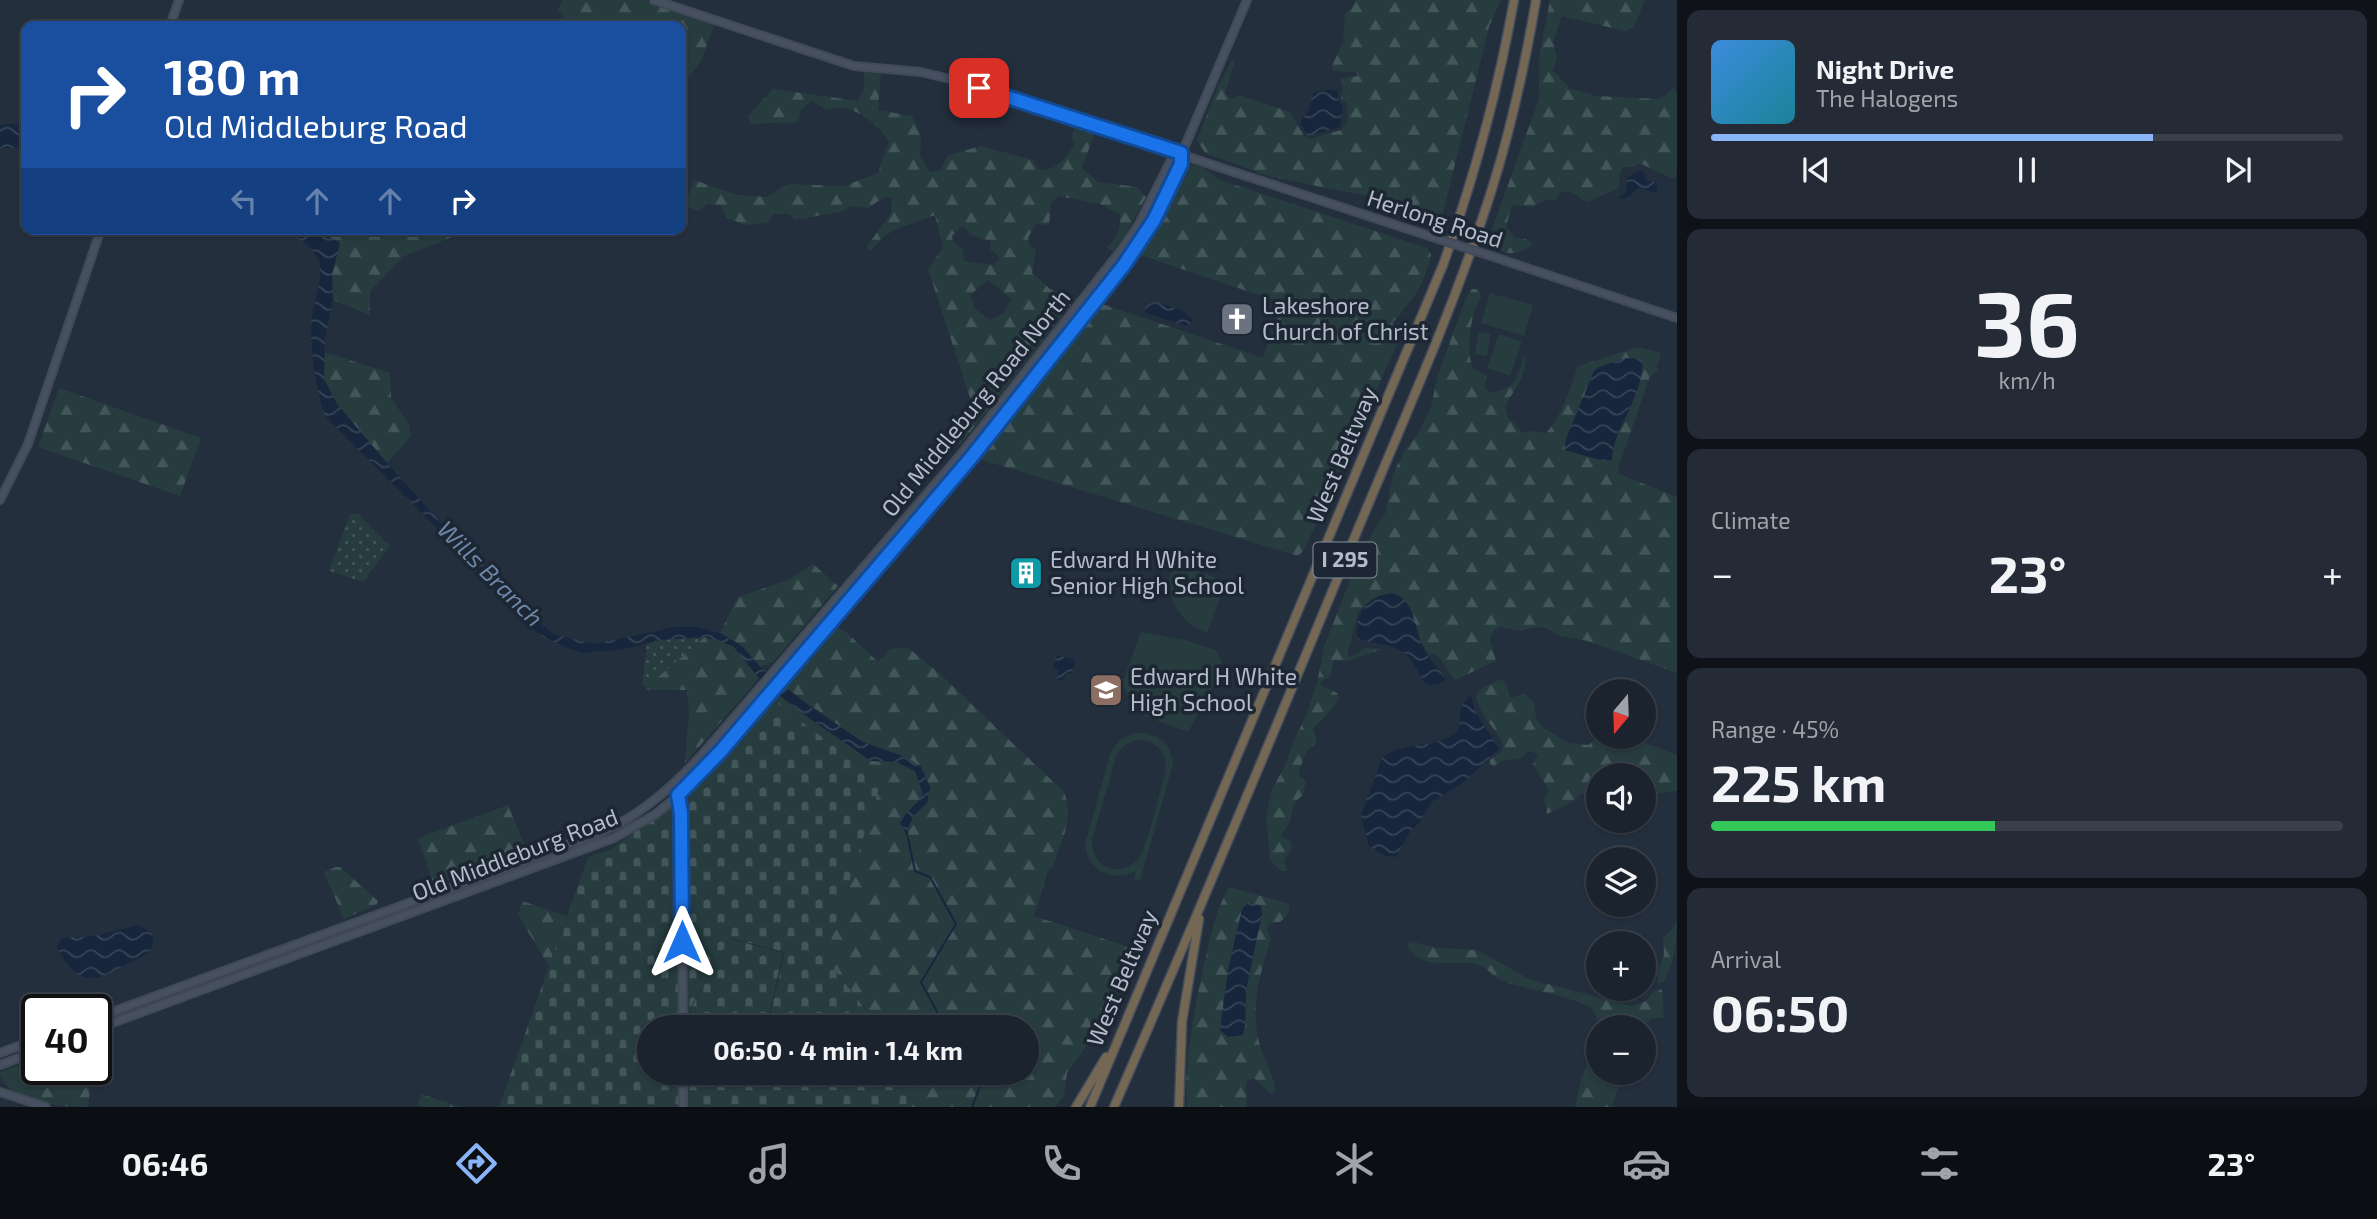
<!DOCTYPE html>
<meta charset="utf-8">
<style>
:root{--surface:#1b232e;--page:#242b36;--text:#f1f3f6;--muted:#a0a4aa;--line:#39404a;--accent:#8ab4f8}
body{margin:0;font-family:"Exo 2",sans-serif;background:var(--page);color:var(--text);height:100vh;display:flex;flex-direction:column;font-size:26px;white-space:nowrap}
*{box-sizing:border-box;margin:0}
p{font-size:23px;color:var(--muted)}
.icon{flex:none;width:38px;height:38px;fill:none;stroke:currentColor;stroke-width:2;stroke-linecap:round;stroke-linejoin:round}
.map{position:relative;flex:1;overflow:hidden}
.drawer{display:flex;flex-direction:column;gap:10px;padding:10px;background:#0f1319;width:700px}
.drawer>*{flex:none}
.banner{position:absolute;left:21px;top:21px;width:665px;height:214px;border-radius:14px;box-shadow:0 2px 5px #0004,0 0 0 2px var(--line);background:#1a4fa0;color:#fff;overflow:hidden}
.needle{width:46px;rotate:199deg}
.controls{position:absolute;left:1586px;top:679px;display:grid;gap:14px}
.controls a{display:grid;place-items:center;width:70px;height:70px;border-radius:50%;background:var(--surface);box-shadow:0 2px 5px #0004,0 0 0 2px var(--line);font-size:35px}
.speed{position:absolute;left:21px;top:994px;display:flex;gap:14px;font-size:35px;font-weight:700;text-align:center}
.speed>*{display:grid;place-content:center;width:91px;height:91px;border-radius:50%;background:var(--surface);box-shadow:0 2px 5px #0004,0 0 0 2px var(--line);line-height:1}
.speed .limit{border:4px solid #111;border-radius:10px;background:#fff;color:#111}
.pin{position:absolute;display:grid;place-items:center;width:60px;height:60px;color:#fff;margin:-30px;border-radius:14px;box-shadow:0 4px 10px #0006}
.me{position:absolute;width:77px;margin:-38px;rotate:0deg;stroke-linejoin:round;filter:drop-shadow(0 0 5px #0008)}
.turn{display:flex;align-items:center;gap:24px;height:147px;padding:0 28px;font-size:32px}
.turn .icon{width:91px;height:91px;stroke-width:2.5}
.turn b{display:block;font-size:49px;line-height:60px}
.lanes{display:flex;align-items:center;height:66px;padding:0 28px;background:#0003;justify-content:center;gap:35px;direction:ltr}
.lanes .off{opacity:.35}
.big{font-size:52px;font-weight:700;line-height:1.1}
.drawer .card{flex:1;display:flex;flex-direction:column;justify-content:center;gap:10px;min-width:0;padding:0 24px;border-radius:14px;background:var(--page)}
.drawer .dial{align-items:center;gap:0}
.dial b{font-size:91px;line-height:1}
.song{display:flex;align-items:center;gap:21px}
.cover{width:84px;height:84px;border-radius:10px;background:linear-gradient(135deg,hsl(210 70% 55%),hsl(190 70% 35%))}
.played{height:7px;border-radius:4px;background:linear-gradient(90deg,var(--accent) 70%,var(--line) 70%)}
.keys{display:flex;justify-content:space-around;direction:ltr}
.heat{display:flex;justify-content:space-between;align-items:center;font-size:38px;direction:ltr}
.charge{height:10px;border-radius:5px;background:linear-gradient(90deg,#34c759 45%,var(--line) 0)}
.trip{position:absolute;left:637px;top:1015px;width:402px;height:70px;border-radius:35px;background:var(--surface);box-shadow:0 2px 5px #0004,0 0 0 2px var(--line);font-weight:700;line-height:70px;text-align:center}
.tabs{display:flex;height:112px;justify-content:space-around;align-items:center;background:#0b0e12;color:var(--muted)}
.tabs .icon{width:49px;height:49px}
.tabs .current{color:var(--accent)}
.tabs b{font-size:32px;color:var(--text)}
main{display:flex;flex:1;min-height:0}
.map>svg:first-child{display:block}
.grass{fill:url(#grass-dots)}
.forest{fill:url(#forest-firs);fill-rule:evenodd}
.cemetery{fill:url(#cemetery-stones)}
.pitch{fill:#263c3f;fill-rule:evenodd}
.water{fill:url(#water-waves)}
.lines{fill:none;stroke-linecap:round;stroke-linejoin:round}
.stream{stroke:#17263c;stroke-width:2}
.secondary-casing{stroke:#414a57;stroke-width:10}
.highway-casing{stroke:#434c59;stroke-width:11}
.secondary{stroke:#465061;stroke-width:6}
.highway{stroke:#746855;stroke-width:8}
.secondary-bridge-casing{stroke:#414a57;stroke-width:10;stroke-linecap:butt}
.secondary-bridge{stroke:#465061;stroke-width:6}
.route-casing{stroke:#114b97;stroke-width:18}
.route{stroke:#1a73e8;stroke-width:12}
.labels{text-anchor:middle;stroke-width:7;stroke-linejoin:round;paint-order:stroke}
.shield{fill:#1d2633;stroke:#878f9c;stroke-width:2}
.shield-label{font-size:21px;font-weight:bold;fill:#b4bcc9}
.street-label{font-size:23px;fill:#b4bcc9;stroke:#1d2633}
.poi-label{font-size:23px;fill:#b4bcc9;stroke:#1d2633;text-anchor:start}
.water-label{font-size:24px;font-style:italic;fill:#6d86a8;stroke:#1d2633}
</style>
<main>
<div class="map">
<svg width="1677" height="1107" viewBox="0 0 1677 1107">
<defs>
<pattern id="grass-dots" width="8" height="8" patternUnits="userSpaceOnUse" patternTransform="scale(1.75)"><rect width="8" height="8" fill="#263c3f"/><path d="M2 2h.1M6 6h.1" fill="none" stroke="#435659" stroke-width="1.8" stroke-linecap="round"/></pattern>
<pattern id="forest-firs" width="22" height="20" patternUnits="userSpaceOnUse" patternTransform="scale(1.75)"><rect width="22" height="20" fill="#263c3f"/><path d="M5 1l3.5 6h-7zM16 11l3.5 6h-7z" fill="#435659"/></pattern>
<pattern id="cemetery-stones" width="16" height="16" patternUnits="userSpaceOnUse" patternTransform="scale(1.75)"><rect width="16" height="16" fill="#263c3f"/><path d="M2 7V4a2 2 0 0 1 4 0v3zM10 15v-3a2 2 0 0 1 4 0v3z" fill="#435659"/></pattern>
<pattern id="water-waves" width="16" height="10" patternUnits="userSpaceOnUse" patternTransform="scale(1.75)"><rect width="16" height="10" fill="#17263c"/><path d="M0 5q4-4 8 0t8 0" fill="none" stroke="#364457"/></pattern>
</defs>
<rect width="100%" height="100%" fill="#242f3e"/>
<!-- grass -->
<path class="grass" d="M350 514H358L390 546 363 582 329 571Z
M705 637 650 684 649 690 642 685 647 643 660 640Z"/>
<!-- forest -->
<path class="forest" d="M562 0H644L715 23 701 61 681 87V26H568L569 23 558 11Z
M1356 0H1501L1489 27 1439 229 1420 222 1406 204 1268 176 1205 153 1197 140 1218 86 1232 60 1235 61 1225 93 1232 99 1240 95 1290 112 1304 136 1310 139 1341 130 1348 121 1347 103 1341 99 1343 88 1340 79 1358 76 1356 72 1333 71 1332 66 1343 42 1345 13 1351 9Z
M1550 0H1645L1634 27 1625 31 1562 16 1553 42 1557 58 1553 71 1571 89 1583 92 1596 96 1657 99 1663 97 1674 88 1677 93V172L1675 177 1671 178 1639 163 1634 167H1624L1620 172 1619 188 1587 202C1578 197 1574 190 1562 192L1555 200H1545L1533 207 1512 205 1506 227 1515 238 1526 239 1533 244C1525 252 1505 259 1497 246 1494 242 1493 234 1492 229L1539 99V58Z
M864 72 881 73 878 110 912 116 921 135 920 156 930 172 940 171 948 155 981 146 1033 160 1038 169C1056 173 1066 158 1075 144L1072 139 1075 122 1096 129 1082 168 1098 182 1137 187 1146 197 1125 235 1113 251 1106 248C1117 238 1121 230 1120 215L1100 204 1059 196 1051 202 1049 225 1036 224 1028 238 1030 247 1036 249 1032 273 1050 289 1076 298 960 445 953 441 973 421 975 413 928 269 943 248 935 215 896 229 883 237 871 251 866 248 891 213 892 197H884L868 208 851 206 844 211 795 220 789 214 774 213 768 223 747 225 726 218 721 205 707 204 699 211 685 206 694 180 737 195 766 197 788 184 844 186 878 173 889 141C875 122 851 101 826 110L811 100 801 110 798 122 751 124 748 116 773 89 858 101 864 87ZM961 227 965 228 971 235 991 241 990 249 1000 258 993 265 964 261 963 249 953 242 952 236ZM988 280 1011 299 1003 313 991 320 975 309 970 295Z
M1191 165 1202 167 1220 180 1427 248 1431 254C1424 287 1414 298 1392 323L1399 330V340L1304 550 1298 556 979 459 1102 304 1263 358 1282 303 1140 255 1163 217 1188 166Z
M317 229H472L404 256 370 291V315L333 300 332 275 338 250Z
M1472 289H1479C1484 300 1475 305 1473 315 1470 332 1466 354 1474 370L1487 375 1484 387C1490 393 1492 393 1499 391 1520 385 1517 372 1525 355 1528 375 1513 391 1505 406L1508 417 1523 433 1532 431 1546 433C1563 415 1570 388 1578 366L1637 347 1661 353 1657 366 1659 370 1650 376 1618 469 1619 474 1677 497V673L1588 641 1560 636 1546 628 1535 627 1521 631 1500 627 1494 630 1490 639 1496 661 1455 680 1438 656 1427 653 1421 642 1415 623 1366 604 1358 612 1347 655 1351 657 1365 648 1383 649 1347 661 1334 660 1330 677 1321 681 1320 685 1337 693 1339 698C1334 708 1321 721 1313 728L1316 739 1314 745 1307 750 1299 771 1300 777 1306 781 1303 795C1292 802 1293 810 1290 821 1288 827 1283 830 1281 836L1290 841C1294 851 1288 853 1284 861L1287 871H1281L1270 860 1266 817 1271 791 1285 766 1294 740 1305 718 1317 683 1324 647 1352 575 1375 528 1386 512 1393 474 1404 452 1419 432 1431 407 1437 378 1466 298ZM1643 365C1637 397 1615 428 1612 460L1604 461 1565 450 1594 371Z
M324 352 390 373 391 398 409 424 411 436 387 463 337 404 324 380Z
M59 388 201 438 180 496 38 447Z
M813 564 838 586 773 662 760 667 742 646 720 633 738 597 788 580Z
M837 628 845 631 878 662 890 649 907 647 938 672 1064 792C1075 819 1061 842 1052 868H1049L1034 916 1135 949 1106 1020 1067 1073 1064 1096 1055 1107H907L919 1073H1027V1027H875L869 1013 825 958 881 782 773 700 778 694 799 711 871 761 897 762 915 771 923 794 917 805 905 814 908 828 914 815 927 803 930 787 921 767 907 758 861 741 785 687Z
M705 637 733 646 759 678 685 763 689 713 687 690H649L650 684Z
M1502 679 1506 683 1510 698 1524 694 1534 702 1536 719 1542 727 1568 743 1588 745 1596 739 1606 737H1630L1677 755V791C1663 791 1660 796 1643 792V775H1598V790L1580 794 1574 801 1547 814 1544 798 1549 790 1533 765 1538 754 1529 751 1519 759 1502 761 1494 767 1490 764V760L1501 752 1503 744C1495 727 1478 714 1476 695L1482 688Z
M508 805 527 852 434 885 418 838Z
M336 867H340L378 901 377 904 344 919 324 872Z
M1229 887 1289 904V913L1280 922 1269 923 1267 931 1271 939C1260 974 1249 1008 1260 1045 1264 1061 1275 1076 1275 1091L1271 1094 1254 1078 1246 1081 1247 1107H1187C1184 1062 1193 1018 1202 974 1209 944 1214 913 1229 887ZM1242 909 1262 913 1246 990 1245 1026 1220 1030 1228 971Z
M522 901 567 916 549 966 518 915Z
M1677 921C1677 944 1674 961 1664 982L1658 983 1657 973 1664 955 1663 938 1669 933Z
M1410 941 1436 948 1477 950 1529 979 1632 1006 1646 1001 1654 991 1662 989 1664 1018H1651L1643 1027H1600C1597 1022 1597 1017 1595 1012 1586 998 1522 989 1503 981 1493 977 1486 966 1476 964 1451 959 1422 972 1407 945Z
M1598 1038V1073H1623L1612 1107H1575L1582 1077Z
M37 1059V1069H92L88 1107C63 1107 5 1103 0 1072Z
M421 1094 461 1107H421L418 1105Z"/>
<!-- cemetery -->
<path class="cemetery" d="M773 700 881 782 825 958 869 1014 875 1027H767L785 952 730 938 690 1008V1027H649V1073H919L907 1107H499L588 857 611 849 698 787 742 741Z
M730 939 783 953 766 1027H691V1008Z"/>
<!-- pitch -->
<path class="pitch" d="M1490 293 1533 305 1524 336 1481 323Z
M1479 332 1491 334 1487 356 1475 354Z
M1499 334 1522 342 1510 376 1487 368Z
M1174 563 1223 580 1225 585 1207 633C1177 621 1162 594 1174 563Z
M1141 632 1185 640 1216 650 1222 662 1210 693 1188 732 1137 713 1122 684Z
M1135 733C1156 731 1171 743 1173 764L1140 881 1134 880 1136 871C1112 883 1088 871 1085 844L1111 751 1121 739ZM1136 740C1154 739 1166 750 1166 768 1162 785 1147 848 1138 859 1131 868 1118 872 1108 867 1096 863 1092 852 1092 840L1117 754 1125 745Z"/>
<!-- water -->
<path class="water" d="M1329 89 1338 91V100L1343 108 1340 127 1308 136 1300 122 1309 110 1313 93Z
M26 123V148H0V125Z
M1642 169 1646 180 1657 183V191L1655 193 1638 188 1627 199 1618 198 1627 191V178Z
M279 229H315L340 243 332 275 333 300 325 338 324 379 337 404 387 463 441 523 509 589 529 615 554 634 593 644 675 627H697L720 633 742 646 760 667 809 706 861 741 907 758 921 767 930 787 927 803 914 815 908 828V838L900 823C906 811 916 806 923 794L915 771 897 762 871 761 799 711 759 678 733 646 705 637 660 640 619 650 585 653 572 650 545 638 534 630 508 599 484 578 434 525 325 416C316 391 307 336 313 310 316 295 325 271 317 257 308 242 293 236 279 229Z
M1154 301 1184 311 1193 321 1187 326 1148 314 1145 312V307Z
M1626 358 1641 359C1648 379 1621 424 1614 444 1612 449 1612 455 1612 460L1604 461 1564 450 1566 439 1594 371 1599 367Z
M1392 593C1414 598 1414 625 1421 642 1423 647 1426 652 1429 657 1433 665 1441 670 1445 679L1442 683 1431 685 1424 682C1404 644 1400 648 1360 640L1357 637C1357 611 1365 597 1392 593Z
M1057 655 1076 660 1072 674 1066 672 1064 681 1056 679 1059 670 1053 668Z
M1471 695 1475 711 1499 749 1465 781 1432 802 1419 823 1410 832 1396 857 1385 856 1369 846 1361 815 1382 758C1400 740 1435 750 1455 733 1464 726 1457 717 1461 708 1463 703 1468 699 1471 695Z
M1249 902 1261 906 1262 913 1246 990 1245 1026 1243 1035 1228 1037 1220 1030 1228 971 1242 909Z
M139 925 152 933C155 943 153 948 146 955 104 974 84 999 57 948L61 938 94 936Z"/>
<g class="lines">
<!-- stream -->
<path class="stream" d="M908 838 915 871 930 877 956 924 921 982 941 1019 951 1027
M972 1107 985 1073"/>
<!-- secondary casing -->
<g class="secondary-casing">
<path id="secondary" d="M654 0 854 66 921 72 954 80 1432 237
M170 26 179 0
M1491 256 1677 318
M0 500 28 444 101 229
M677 782 681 813 683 1027
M96 1018 599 833C640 816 671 788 701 756L962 453 1122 249 1139 224 1171 160 1182 153
M96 1029 614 838 656 814 686 789 970 459 1140 243 1181 164 1182 153 1247 0
M0 1053 37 1039
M0 1065 37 1051
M683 1073V1107
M0 1092 46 1107"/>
</g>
<!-- highway casing -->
<g class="highway-casing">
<path id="highway" d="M1076 1107 1106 1057
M1090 1107 1443 265C1474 178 1498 91 1514 0
M1114 1107C1196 919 1275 730 1353 541 1401 425 1453 311 1491 192 1511 129 1525 65 1536 0
M1179 1107 1182 1022 1199 919"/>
</g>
<!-- secondary -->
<use href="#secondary" class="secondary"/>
<!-- highway -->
<use href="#highway" class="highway"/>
<!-- secondary-bridge casing -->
<g class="secondary-bridge-casing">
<path id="secondary-bridge" d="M1432 237 1491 256"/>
</g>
<!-- secondary-bridge -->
<use href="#secondary-bridge" class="secondary-bridge"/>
</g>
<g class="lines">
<!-- route casing -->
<g class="route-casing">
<path id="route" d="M682 942 681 813 678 795 721 751 970 459 1124 265 1154 220 1181 164V153L979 88"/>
</g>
<!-- route -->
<use href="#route" class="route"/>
</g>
<!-- icons -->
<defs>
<g id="church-square" transform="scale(1.75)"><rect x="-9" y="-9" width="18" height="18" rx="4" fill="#6b7280" stroke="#1d2633"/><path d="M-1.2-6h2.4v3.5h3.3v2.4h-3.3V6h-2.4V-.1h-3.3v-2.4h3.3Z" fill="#fff"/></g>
<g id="building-square" transform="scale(1.75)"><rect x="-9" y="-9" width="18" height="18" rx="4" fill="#0f9aa8" stroke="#1d2633"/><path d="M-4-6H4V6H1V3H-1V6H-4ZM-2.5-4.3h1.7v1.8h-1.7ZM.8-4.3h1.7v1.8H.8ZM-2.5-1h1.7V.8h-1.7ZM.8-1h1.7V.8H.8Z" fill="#fff"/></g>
<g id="school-square" transform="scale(1.75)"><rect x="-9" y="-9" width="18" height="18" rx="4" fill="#8d6e63" stroke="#1d2633"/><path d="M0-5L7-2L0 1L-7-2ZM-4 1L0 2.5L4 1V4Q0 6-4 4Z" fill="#fff"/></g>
</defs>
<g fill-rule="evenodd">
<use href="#church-square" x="1237" y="319"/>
<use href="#building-square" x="1026" y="573"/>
<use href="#school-square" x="1106" y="690"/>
</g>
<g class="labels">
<!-- shield labels -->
<rect class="shield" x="1313.5" y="542.5" width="63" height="35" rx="5"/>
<g class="shield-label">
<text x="1345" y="567">I 295</text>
</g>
<!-- street labels -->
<g class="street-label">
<text transform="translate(1435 219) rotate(18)" y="8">Herlong Road</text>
<text transform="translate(976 403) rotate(-51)" y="8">Old Middleburg Road North</text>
<text transform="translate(1342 455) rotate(-67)" y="8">West Beltway</text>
<text transform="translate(515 855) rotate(-21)" y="8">Old Middleburg Road</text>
<text transform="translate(1122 978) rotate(-67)" y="8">West Beltway</text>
</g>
<!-- poi labels -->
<g class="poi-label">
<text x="1262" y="314">Lakeshore<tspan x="1262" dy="26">Church of Christ</tspan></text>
<text x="1050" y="568">Edward H White<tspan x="1050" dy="26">Senior High School</tspan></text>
<text x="1130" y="685">Edward H White<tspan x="1130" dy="26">High School</tspan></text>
</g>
<!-- water labels -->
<g class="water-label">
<text transform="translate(490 574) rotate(45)" y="8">Wills Branch</text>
</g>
</g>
</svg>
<div class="controls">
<a><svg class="needle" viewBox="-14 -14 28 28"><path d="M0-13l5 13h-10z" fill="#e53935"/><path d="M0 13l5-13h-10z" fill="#a0a4aa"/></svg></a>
<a><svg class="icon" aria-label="sound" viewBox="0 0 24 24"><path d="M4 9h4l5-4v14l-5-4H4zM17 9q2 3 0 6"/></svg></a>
<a><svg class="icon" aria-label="layers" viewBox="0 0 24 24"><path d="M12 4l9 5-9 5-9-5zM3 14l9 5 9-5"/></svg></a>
<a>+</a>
<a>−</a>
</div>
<div class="speed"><div class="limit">40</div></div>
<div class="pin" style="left:979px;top:88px;background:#d93025"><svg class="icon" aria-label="arrive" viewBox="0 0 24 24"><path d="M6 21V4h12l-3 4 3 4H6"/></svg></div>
<svg class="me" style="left:682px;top:942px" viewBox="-20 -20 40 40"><path d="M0-17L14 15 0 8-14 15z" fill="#1a73e8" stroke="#fff" stroke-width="4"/></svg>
<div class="trip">06:50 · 4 min · 1.4 km</div>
<div class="banner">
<div class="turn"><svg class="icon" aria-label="right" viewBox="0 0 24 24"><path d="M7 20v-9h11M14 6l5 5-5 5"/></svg><div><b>180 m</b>Old Middleburg Road</div></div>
<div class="lanes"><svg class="icon off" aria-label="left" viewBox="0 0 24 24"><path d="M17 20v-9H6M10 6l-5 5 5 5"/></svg><svg class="icon off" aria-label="ahead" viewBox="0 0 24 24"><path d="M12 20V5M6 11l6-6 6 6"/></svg><svg class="icon off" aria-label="ahead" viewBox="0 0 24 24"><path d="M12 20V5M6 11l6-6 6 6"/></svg><svg class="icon" aria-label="right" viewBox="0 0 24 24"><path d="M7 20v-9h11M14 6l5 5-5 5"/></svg></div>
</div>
</div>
<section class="drawer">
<div class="card">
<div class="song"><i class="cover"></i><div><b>Night Drive</b><p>The Halogens</p></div></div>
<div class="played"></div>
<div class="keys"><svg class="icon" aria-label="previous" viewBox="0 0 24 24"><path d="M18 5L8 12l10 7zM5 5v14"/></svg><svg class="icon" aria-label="pause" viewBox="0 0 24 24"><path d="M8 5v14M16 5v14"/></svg><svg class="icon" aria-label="next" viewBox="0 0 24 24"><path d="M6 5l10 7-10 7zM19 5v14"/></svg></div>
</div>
<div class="card dial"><b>36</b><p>km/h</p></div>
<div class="card"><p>Climate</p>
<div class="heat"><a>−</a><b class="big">23°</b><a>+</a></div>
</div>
<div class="card"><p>Range · 45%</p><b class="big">225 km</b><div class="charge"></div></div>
<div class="card"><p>Arrival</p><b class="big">06:50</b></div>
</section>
</main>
<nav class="tabs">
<b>06:46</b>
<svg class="icon current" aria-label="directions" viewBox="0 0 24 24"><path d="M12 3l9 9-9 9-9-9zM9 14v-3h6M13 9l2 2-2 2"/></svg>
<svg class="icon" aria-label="music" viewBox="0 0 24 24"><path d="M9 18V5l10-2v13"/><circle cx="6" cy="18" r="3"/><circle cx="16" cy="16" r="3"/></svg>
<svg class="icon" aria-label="phone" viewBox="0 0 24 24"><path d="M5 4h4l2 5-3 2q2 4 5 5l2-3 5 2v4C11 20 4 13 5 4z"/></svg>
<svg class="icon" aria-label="climate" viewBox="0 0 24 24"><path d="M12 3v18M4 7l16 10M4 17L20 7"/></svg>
<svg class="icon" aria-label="car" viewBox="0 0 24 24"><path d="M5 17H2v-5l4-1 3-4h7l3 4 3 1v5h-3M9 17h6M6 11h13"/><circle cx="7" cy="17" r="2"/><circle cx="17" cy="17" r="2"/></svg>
<svg class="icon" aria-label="filters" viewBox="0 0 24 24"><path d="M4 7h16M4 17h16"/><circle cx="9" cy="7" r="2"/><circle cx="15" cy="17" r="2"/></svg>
<b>23°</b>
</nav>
